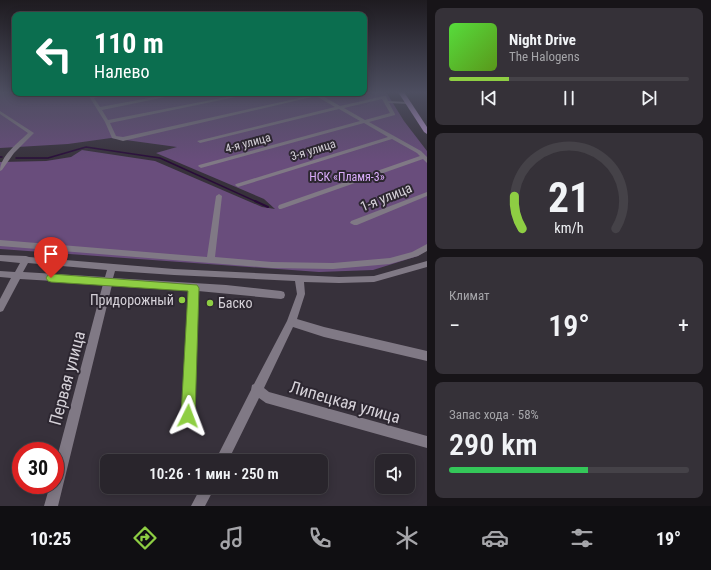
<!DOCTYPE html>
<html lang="ru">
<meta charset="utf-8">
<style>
:root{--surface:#29252c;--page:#353138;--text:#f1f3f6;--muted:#a5a5a9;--line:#454248;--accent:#8ece43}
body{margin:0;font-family:"Roboto Condensed",sans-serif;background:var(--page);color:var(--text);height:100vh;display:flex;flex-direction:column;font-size:15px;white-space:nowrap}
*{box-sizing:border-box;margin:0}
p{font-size:13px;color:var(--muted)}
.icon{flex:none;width:22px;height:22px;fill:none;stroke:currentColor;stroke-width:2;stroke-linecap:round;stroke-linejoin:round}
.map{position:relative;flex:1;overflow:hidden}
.sheet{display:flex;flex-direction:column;gap:8px;padding:8px;background:#171418;width:284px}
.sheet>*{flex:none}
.top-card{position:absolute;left:12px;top:12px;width:355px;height:84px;border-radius:8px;box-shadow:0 2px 10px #0003,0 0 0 1px var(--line);background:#0b6e4f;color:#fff;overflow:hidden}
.buttons{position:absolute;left:375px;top:454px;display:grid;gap:8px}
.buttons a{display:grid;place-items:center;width:40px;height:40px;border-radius:8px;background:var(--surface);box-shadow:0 2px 10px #0003,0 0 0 1px var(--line);font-size:20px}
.speed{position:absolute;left:12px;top:442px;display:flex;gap:8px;font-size:20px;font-weight:700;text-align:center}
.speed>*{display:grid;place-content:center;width:52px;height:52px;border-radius:50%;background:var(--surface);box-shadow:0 2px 10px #0003,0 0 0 1px var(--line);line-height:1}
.speed .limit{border:6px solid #d22;background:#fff;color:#111}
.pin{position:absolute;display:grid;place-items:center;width:34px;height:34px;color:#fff;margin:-41px -17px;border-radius:50% 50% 50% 0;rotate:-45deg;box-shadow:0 0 4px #0007}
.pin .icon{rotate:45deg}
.me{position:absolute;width:44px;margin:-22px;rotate:3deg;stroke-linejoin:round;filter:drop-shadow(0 0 3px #0008)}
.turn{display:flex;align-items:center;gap:14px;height:84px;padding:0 16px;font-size:18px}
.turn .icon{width:52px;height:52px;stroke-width:2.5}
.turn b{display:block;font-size:28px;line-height:34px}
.big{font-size:30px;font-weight:600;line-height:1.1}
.sheet .widget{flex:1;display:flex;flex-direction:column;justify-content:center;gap:6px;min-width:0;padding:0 14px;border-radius:8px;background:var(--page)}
.sheet .dial{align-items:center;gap:0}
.dial svg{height:104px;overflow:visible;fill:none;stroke:var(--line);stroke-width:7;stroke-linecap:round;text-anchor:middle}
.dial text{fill:var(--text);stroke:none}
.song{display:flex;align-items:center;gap:12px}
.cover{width:48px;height:48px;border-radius:6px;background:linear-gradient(135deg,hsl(110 70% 55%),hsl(90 70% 35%))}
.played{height:4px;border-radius:2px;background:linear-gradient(90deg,var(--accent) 25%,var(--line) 25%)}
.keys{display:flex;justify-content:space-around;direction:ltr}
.heat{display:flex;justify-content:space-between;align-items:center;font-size:22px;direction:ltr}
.charge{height:6px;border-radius:3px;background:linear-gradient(90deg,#34c759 58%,var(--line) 0)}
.trip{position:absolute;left:100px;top:454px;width:228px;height:40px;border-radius:8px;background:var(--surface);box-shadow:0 2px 10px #0003,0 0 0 1px var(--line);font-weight:600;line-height:40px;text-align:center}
.tabs{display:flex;height:64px;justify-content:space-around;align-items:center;background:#100f12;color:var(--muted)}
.tabs .icon{width:28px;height:28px}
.tabs .selected{color:var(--accent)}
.tabs b{font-size:18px;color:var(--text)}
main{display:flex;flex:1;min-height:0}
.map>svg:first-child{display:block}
.green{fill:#694d7c}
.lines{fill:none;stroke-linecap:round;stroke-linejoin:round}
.stream-far1{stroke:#290b39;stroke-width:1.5}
.stream{stroke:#290b39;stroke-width:2}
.minor{fill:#807985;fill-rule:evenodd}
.major{fill:#b293c8;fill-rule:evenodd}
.route{fill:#8ece43;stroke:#5c862c}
.poi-dot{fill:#8ece43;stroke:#2d2731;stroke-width:1.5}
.labels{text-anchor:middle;stroke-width:4;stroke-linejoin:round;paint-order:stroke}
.far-street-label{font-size:12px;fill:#d5d1d8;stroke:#2d2731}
.far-park-label{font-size:12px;fill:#daacfa;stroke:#2d2731}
.street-label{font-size:14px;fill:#d5d1d8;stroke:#2d2731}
.poi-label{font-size:14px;fill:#d5d1d8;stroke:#2d2731;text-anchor:end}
.near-street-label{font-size:17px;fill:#d5d1d8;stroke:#2d2731}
</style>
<main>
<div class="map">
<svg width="427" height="506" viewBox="0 0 427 506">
<rect width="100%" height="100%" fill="#37313b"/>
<!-- green -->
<path class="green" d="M0 92H15V93H364V92H386L404 121 427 151V250L418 256 373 270 319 272 0 249V162L46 161 71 157 82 150 155 161 262 207 275 209 264 199 156 153 177 147 111 138 68 144 0 148Z"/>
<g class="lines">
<!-- stream-far1 -->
<path class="stream-far1" d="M0 157H2
M16 158H48L86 147 160 158 257 202"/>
<!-- stream -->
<path class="stream" d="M255 201 268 207"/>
<!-- minor -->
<path class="minor" d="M87 93H91L93 95 114 93 94 98 100 107 176 93H185L102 110 108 120 247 93H255L110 123 116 136 123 137 313 95 314 93H328L321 95 340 106 384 96H386L388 101 408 102 410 103 408 104 389 103 395 114V115L369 122 421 151 427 157V163L423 159 281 209H279L278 207 279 205 420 156 417 153 392 139 238 187 235 185 236 184 388 137 364 123 201 168 198 166 199 165 360 121 339 109 200 143 197 141 335 107 316 96 123 141 112 138 105 122ZM382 99 390 113 365 120 344 108Z
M0 111 34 133 14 153 2 170 0 171C0 156 18 143 28 133L0 114Z
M427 192V196L357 225H354L350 223 351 221Z
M219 194 222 196 215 257 272 262 333 263 390 258 412 252 427 244V251L418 256 390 264 333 269 272 268 0 246V240L207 257 216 196Z
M0 255 26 256 29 257 174 269 339 277 374 276 427 261V267L374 282 339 283 304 282 305 294 297 319 324 327 427 351V361L324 337 293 327 264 388 269 392 427 436V448L266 403 259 398 228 461H215L251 390 252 385 254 384 287 321 297 294 295 281 174 275 115 271 113 278 226 285 281 291 284 292 285 295 284 298 281 299 198 291 194 416 192 420 188 422 184 420 182 416 189 290 112 285 58 506H44L50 485H55V465L103 284 20 279 3 311 0 312V299L11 278 0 277V271L15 272 20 263 0 261ZM28 263 107 270 105 277 23 272Z
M201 487H215L205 506H191Z"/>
<!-- major -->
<path class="major" d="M398 92H404L427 127V134L424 132Z"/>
</g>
<!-- sky -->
<linearGradient id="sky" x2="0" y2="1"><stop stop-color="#1e1b20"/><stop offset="0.57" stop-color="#4d4e60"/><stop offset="1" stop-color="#4d4e60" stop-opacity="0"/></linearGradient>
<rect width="427" height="162" fill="url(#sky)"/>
<!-- route -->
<path class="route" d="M51 274 197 285 199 288 195 416 193 421 188 423 183 421 181 416 188 291 51 282 48 281 46 278 48 275Z"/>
<!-- markers -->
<g class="poi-dot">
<circle cx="182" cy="300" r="4"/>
<circle cx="210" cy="303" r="4"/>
</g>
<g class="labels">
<!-- far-street labels -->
<g class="far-street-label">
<text transform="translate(248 143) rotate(-15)" y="4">4-я улица</text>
<text transform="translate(313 150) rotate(-17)" y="4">3-я улица</text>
</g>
<!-- far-park labels -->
<g class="far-park-label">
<text x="347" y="181">НСК «Пламя-3»</text>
</g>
<!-- street labels -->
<g class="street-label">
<text transform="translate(386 197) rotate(-22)" y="5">1-я улица</text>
</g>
<!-- poi labels -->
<g class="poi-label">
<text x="174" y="305">Придорожный</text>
<text x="218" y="308" text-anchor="start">Баско</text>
</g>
<!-- near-street labels -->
<g class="near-street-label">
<text transform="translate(67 378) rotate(-75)" y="6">Первая улица</text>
<text transform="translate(345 402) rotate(16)" y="6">Липецкая улица</text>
</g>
</g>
</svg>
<div class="buttons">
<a><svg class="icon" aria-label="sound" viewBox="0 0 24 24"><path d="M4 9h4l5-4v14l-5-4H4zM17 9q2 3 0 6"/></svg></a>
</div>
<div class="speed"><div class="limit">30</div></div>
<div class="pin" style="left:51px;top:278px;background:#d93025"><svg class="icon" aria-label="arrive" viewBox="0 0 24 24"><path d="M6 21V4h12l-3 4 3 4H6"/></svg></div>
<svg class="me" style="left:188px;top:416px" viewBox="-20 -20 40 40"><path d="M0-17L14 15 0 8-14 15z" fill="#8ece43" stroke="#fff" stroke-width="4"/></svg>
<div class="trip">10:26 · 1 мин · 250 m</div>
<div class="top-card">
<div class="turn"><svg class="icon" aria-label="left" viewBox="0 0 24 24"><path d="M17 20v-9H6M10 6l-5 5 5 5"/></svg><div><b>110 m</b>Налево</div></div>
</div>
</div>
<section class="sheet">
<div class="widget">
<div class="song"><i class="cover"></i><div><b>Night Drive</b><p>The Halogens</p></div></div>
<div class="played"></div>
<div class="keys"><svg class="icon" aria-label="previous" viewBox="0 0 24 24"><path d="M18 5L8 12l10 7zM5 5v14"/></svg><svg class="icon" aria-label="pause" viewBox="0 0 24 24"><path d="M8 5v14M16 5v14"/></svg><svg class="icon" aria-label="next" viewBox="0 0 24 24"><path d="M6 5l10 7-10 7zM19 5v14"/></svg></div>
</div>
<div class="widget dial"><svg viewBox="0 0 100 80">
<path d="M14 69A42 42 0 1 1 86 69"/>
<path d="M14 69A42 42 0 0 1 8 44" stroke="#8ece43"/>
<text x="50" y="56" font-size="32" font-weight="700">21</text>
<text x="50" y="72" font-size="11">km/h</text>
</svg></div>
<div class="widget"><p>Климат</p>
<div class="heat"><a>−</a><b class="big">19°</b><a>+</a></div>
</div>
<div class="widget"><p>Запас хода · 58%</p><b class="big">290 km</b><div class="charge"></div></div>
</section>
</main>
<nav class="tabs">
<b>10:25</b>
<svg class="icon selected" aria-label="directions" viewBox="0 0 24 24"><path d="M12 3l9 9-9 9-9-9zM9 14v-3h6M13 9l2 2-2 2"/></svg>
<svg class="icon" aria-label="music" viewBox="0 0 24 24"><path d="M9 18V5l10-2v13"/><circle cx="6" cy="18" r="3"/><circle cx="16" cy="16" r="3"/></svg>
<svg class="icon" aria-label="phone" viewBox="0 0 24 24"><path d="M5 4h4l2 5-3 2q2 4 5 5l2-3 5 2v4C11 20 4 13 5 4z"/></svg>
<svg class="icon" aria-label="climate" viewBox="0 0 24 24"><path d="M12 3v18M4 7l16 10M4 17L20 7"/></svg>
<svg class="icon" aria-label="car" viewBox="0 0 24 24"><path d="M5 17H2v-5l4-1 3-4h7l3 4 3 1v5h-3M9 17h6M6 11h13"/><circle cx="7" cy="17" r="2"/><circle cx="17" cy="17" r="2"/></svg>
<svg class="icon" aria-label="filters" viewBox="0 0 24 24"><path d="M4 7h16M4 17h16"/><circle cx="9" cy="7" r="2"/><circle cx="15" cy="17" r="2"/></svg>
<b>19°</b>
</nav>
